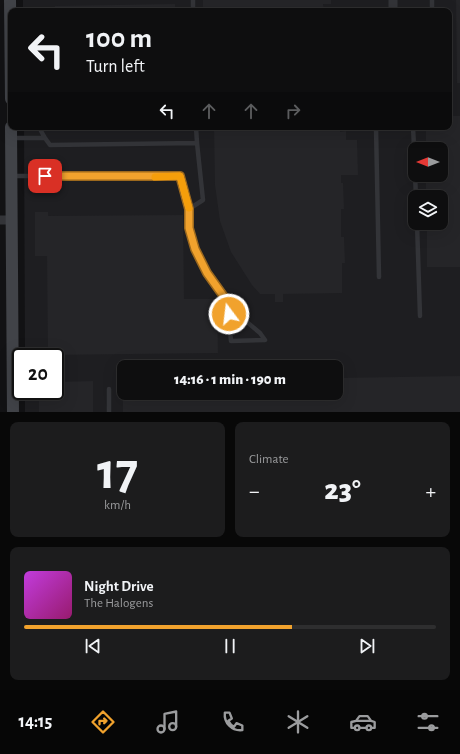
<!DOCTYPE html>
<meta charset="utf-8">
<style>
:root{--surface:#0e0e0f;--page:#1c1c1d;--text:#f1f3f6;--muted:#9b9c9e;--line:#2e2e2f;--accent:#f1a22d}
body{margin:0;font-family:"Alegreya Sans",sans-serif;background:var(--page);color:var(--text);height:100vh;display:flex;flex-direction:column;font-size:15px;white-space:nowrap}
*{box-sizing:border-box;margin:0}
p{font-size:13px;color:var(--muted)}
.icon{flex:none;width:22px;height:22px;fill:none;stroke:currentColor;stroke-width:2;stroke-linecap:round;stroke-linejoin:round}
.map{position:relative;height:412px;overflow:hidden}
.drawer{display:flex;flex-direction:column;gap:10px;padding:10px;background:#080808;flex:1}
.drawer>*{flex:none}
.guide{position:absolute;left:8px;top:8px;width:444px;height:122px;border-radius:8px;box-shadow:0 4px 16px #0002,0 0 0 1px var(--line);background:#0e0e0f;color:var(--text);overflow:hidden}
.needle{width:26px;rotate:270deg}
.fabs{position:absolute;left:408px;top:142px;display:grid;gap:8px}
.fabs a{display:grid;place-items:center;width:40px;height:40px;border-radius:8px;background:var(--surface);box-shadow:0 4px 16px #0002,0 0 0 1px var(--line);font-size:20px}
.speed{position:absolute;left:12px;top:348px;display:flex;gap:8px;font-size:20px;font-weight:700;text-align:center}
.speed>*{display:grid;place-content:center;width:52px;height:52px;border-radius:50%;background:var(--surface);box-shadow:0 4px 16px #0002,0 0 0 1px var(--line);line-height:1}
.speed .limit{border:2px solid #111;border-radius:6px;background:#fff;color:#111}
.pin{position:absolute;display:grid;place-items:center;width:34px;height:34px;color:#fff;margin:-17px;border-radius:8px;box-shadow:0 2px 6px #0006}
.me{position:absolute;width:44px;margin:-22px;rotate:345deg;stroke-linejoin:round;filter:drop-shadow(0 0 3px #0008)}
.turn{display:flex;align-items:center;gap:14px;height:84px;padding:0 12px;font-size:18px}
.turn .icon{width:52px;height:52px;stroke-width:2.5}
.turn b{display:block;font-size:28px;line-height:34px}
.lanes{display:flex;align-items:center;height:38px;padding:0 12px;background:#0003;justify-content:center;gap:20px;direction:ltr}
.lanes .off{opacity:.35}
.big{font-size:30px;font-weight:800;line-height:1.1}
.drawer .widget{flex:1;display:flex;flex-direction:column;justify-content:center;gap:6px;min-width:0;padding:0 14px;border-radius:8px;background:var(--page)}
.drawer .dial{align-items:center;gap:0}
.dial b{font-size:52px;line-height:1}
.song{display:flex;align-items:center;gap:12px}
.cover{width:48px;height:48px;border-radius:6px;background:linear-gradient(135deg,hsl(290 70% 55%),hsl(320 70% 35%))}
.played{height:4px;border-radius:2px;background:linear-gradient(90deg,var(--accent) 65%,var(--line) 65%)}
.keys{display:flex;justify-content:space-around;direction:ltr}
.heat{display:flex;justify-content:space-between;align-items:center;font-size:22px;direction:ltr}
.drawer .tiles{flex:1;display:grid;gap:10px;grid-template-columns:1fr 1fr}
.widget:last-child{grid-column:span 2}
.trip{position:absolute;left:117px;top:360px;width:226px;height:40px;border-radius:8px;background:var(--surface);box-shadow:0 4px 16px #0002,0 0 0 1px var(--line);font-weight:800;line-height:40px;text-align:center}
.tabs{display:flex;height:64px;justify-content:space-around;align-items:center;background:#060606;color:var(--muted)}
.tabs .icon{width:28px;height:28px}
.tabs .active{color:var(--accent)}
.tabs b{font-size:18px;color:var(--text)}
.map>svg:first-child{display:block}
.built{fill:#1e1e21;fill-rule:evenodd}
.building{fill:#252528}
.lines{fill:none;stroke-linecap:round;stroke-linejoin:round}
.service{stroke:#333438;stroke-width:4.5}
.minor{stroke:#333438;stroke-width:9}
.secondary{stroke:#414348;stroke-width:12}
.route-casing{stroke:#9d691d;stroke-width:10}
.route{stroke:#f1a22d;stroke-width:7}
.slow{stroke:#f59e0b;stroke-width:7}
</style>
<div class="map">
<svg width="460" height="412" viewBox="0 0 460 412">
<rect width="100%" height="100%" fill="#121214"/>
<!-- built -->
<path class="built" d="M23 0H460V412H25V391H55V357H25L24 127H449V11H23ZM415 149H441V175H415ZM415 197H441V223H415ZM124 367H336V393H124Z"/>
<!-- building -->
<path class="building" d="M203 0H331V4H323L324 11H203Z
M456 0H460V83H457Z
M175 4V11H55V6Z
M449 116H460V267H427V223H441V197H426V175H441V149H426V127H449Z
M54 127H75L76 130 54 131Z
M214 127H340V132L346 131V140H357L358 175H341V183H343L344 209H341V237H344L345 263H342V293L283 294V302H275V294H260L252 285 231 252 220 221 215 185Z
M35 212H48V216L183 215 184 299H217L218 353 48 355 47 256H35Z
M460 376V412H123V393H336V378Z
M93 381V412H39V391H55V382Z"/>
<g class="lines">
<!-- service -->
<path class="service" d="M193 0V11
M432 11V0
M376 127 379 277
M413 127 415 166
M11 138H45L41 131V127
M45 138 50 145 197 143 196 127
M415 175 416 197
M11 176H180L189 209V228L195 249 207 273 235 312 260 333 265 340 231 341 227 301
M189 209 203 200 197 143
M417 223 420 316
M109 389V412"/>
<!-- minor -->
<path class="minor" d="M393 0V11
M0 220H12"/>
<!-- secondary -->
<path class="secondary" d="M10 0 11 99
M11 127 13 412"/>
</g>
<g class="lines">
<!-- route casing -->
<g class="route-casing">
<path id="route" d="M45 176H180L189 209V228L195 249 207 273 227 301 229 314"/>
</g>
<!-- route -->
<use href="#route" class="route"/>
<!-- slow -->
<path class="slow" d="M155 177 180 176 189 208"/>
</g>
</svg>
<div class="fabs">
<a><svg class="needle" viewBox="-14 -14 28 28"><path d="M0-13l5 13h-10z" fill="#e53935"/><path d="M0 13l5-13h-10z" fill="#9b9c9e"/></svg></a>
<a><svg class="icon" aria-label="layers" viewBox="0 0 24 24"><path d="M12 4l9 5-9 5-9-5zM3 14l9 5 9-5"/></svg></a>
</div>
<div class="speed"><div class="limit">20</div></div>
<div class="pin" style="left:45px;top:176px;background:#d93025"><svg class="icon" aria-label="arrive" viewBox="0 0 24 24"><path d="M6 21V4h12l-3 4 3 4H6"/></svg></div>
<svg class="me" style="left:229px;top:314px" viewBox="-20 -20 40 40"><circle r="17" fill="#f1a22d" stroke="#fff" stroke-width="3"/><path d="M0-11L8 9 0 5-8 9z" fill="#fff"/></svg>
<div class="trip">14:16 · 1 min · 190 m</div>
<div class="guide">
<div class="turn"><svg class="icon" aria-label="left" viewBox="0 0 24 24"><path d="M17 20v-9H6M10 6l-5 5 5 5"/></svg><div><b>100 m</b>Turn left</div></div>
<div class="lanes"><svg class="icon" aria-label="left" viewBox="0 0 24 24"><path d="M17 20v-9H6M10 6l-5 5 5 5"/></svg><svg class="icon off" aria-label="ahead" viewBox="0 0 24 24"><path d="M12 20V5M6 11l6-6 6 6"/></svg><svg class="icon off" aria-label="ahead" viewBox="0 0 24 24"><path d="M12 20V5M6 11l6-6 6 6"/></svg><svg class="icon off" aria-label="right" viewBox="0 0 24 24"><path d="M7 20v-9h11M14 6l5 5-5 5"/></svg></div>
</div>
</div>
<section class="drawer">
<div class="tiles">
<div class="widget dial"><b>17</b><p>km/h</p></div>
<div class="widget"><p>Climate</p>
<div class="heat"><a>−</a><b class="big">23°</b><a>+</a></div>
</div>
<div class="widget">
<div class="song"><i class="cover"></i><div><b>Night Drive</b><p>The Halogens</p></div></div>
<div class="played"></div>
<div class="keys"><svg class="icon" aria-label="previous" viewBox="0 0 24 24"><path d="M18 5L8 12l10 7zM5 5v14"/></svg><svg class="icon" aria-label="pause" viewBox="0 0 24 24"><path d="M8 5v14M16 5v14"/></svg><svg class="icon" aria-label="next" viewBox="0 0 24 24"><path d="M6 5l10 7-10 7zM19 5v14"/></svg></div>
</div>
</div>
</section>
<nav class="tabs">
<b>14:15</b>
<svg class="icon active" aria-label="directions" viewBox="0 0 24 24"><path d="M12 3l9 9-9 9-9-9zM9 14v-3h6M13 9l2 2-2 2"/></svg>
<svg class="icon" aria-label="music" viewBox="0 0 24 24"><path d="M9 18V5l10-2v13"/><circle cx="6" cy="18" r="3"/><circle cx="16" cy="16" r="3"/></svg>
<svg class="icon" aria-label="phone" viewBox="0 0 24 24"><path d="M5 4h4l2 5-3 2q2 4 5 5l2-3 5 2v4C11 20 4 13 5 4z"/></svg>
<svg class="icon" aria-label="climate" viewBox="0 0 24 24"><path d="M12 3v18M4 7l16 10M4 17L20 7"/></svg>
<svg class="icon" aria-label="car" viewBox="0 0 24 24"><path d="M5 17H2v-5l4-1 3-4h7l3 4 3 1v5h-3M9 17h6M6 11h13"/><circle cx="7" cy="17" r="2"/><circle cx="17" cy="17" r="2"/></svg>
<svg class="icon" aria-label="filters" viewBox="0 0 24 24"><path d="M4 7h16M4 17h16"/><circle cx="9" cy="7" r="2"/><circle cx="15" cy="17" r="2"/></svg>
</nav>
